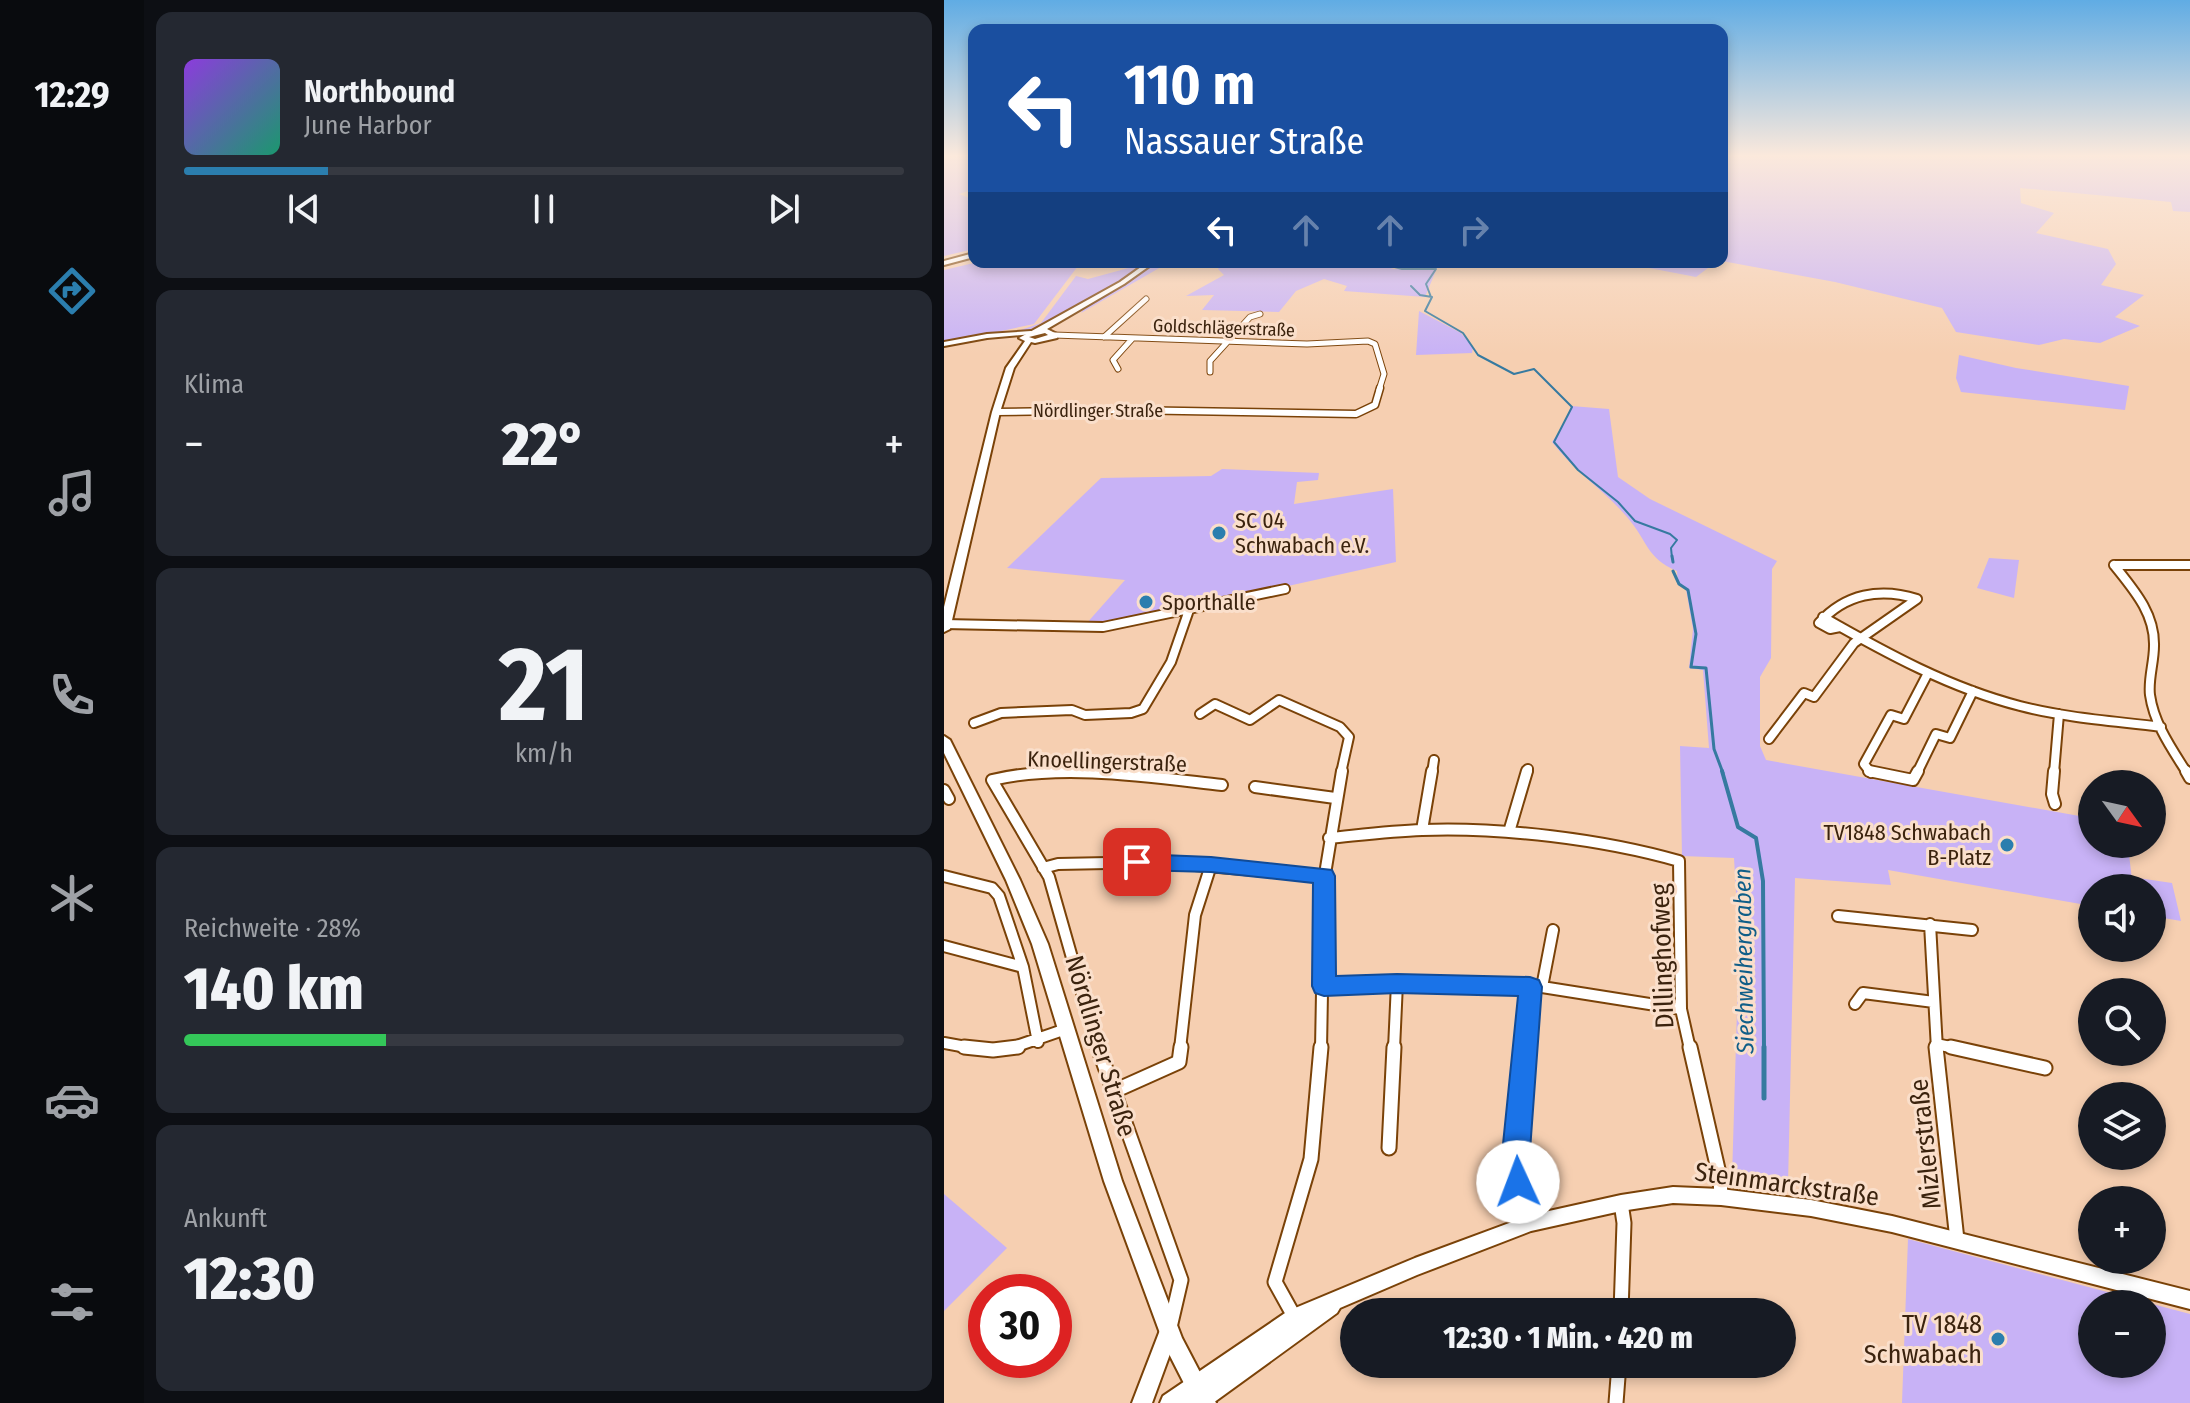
<!DOCTYPE html>
<html lang="de">
<meta charset="utf-8">
<style>
:root{--surface:#171b24;--page:#242831;--text:#f1f3f6;--muted:#9ea1a6;--line:#363941;--accent:#2b7eae}
body{margin:0;font-family:"Fira Sans Condensed",sans-serif;background:var(--page);color:var(--text);height:100vh;display:flex;flex-direction:column;font-size:30px;white-space:nowrap}
*{box-sizing:border-box;margin:0}
p{font-size:26px;color:var(--muted)}
.icon{flex:none;width:44px;height:44px;fill:none;stroke:currentColor;stroke-width:2;stroke-linecap:round;stroke-linejoin:round}
.map{position:relative;flex:1;overflow:hidden}
.panel{display:flex;flex-direction:column;gap:12px;padding:12px;background:#0d0f14;width:800px}
.panel>*{flex:none}
.banner{position:absolute;left:24px;top:24px;width:760px;height:244px;border-radius:16px;box-shadow:0 4px 12px #0003;background:#1a4fa0;color:#fff;overflow:hidden}
.needle{width:52px;rotate:123deg}
.fabs{position:absolute;left:1134px;top:770px;display:grid;gap:16px}
.fabs a{display:grid;place-items:center;width:88px;height:88px;border-radius:50%;background:var(--surface);box-shadow:0 4px 12px #0003;font-size:40px}
.speed{position:absolute;left:24px;top:1274px;display:flex;gap:16px;font-size:40px;font-weight:700;text-align:center}
.speed>*{display:grid;place-content:center;width:104px;height:104px;border-radius:50%;background:var(--surface);box-shadow:0 4px 12px #0003;line-height:1}
.speed .limit{border:12px solid #d22;background:#fff;color:#111}
.pin{position:absolute;display:grid;place-items:center;width:68px;height:68px;color:#fff;margin:-34px;border-radius:16px;box-shadow:0 4px 12px #0006}
.me{position:absolute;width:88px;margin:-44px;rotate:358deg;stroke-linejoin:round;filter:drop-shadow(0 0 6px #0008)}
.turn{display:flex;align-items:center;gap:28px;height:168px;padding:0 24px;font-size:36px}
.turn .icon{width:104px;height:104px;stroke-width:2.5}
.turn b{display:block;font-size:56px;line-height:68px}
.lanes{display:flex;align-items:center;height:76px;padding:0 24px;background:#0003;justify-content:center;gap:40px;direction:ltr}
.lanes .off{opacity:.35}
.big{font-size:60px;font-weight:800;line-height:1.1}
.panel .card{flex:1;display:flex;flex-direction:column;justify-content:center;gap:12px;min-width:0;padding:0 28px;border-radius:16px;background:var(--page)}
.panel .dial{align-items:center;gap:0}
.dial b{font-size:104px;line-height:1}
.song{display:flex;align-items:center;gap:24px}
.cover{width:96px;height:96px;border-radius:12px;background:linear-gradient(135deg,hsl(270 70% 55%),hsl(160 70% 35%))}
.played{height:8px;border-radius:4px;background:linear-gradient(90deg,var(--accent) 20%,var(--line) 20%)}
.keys{display:flex;justify-content:space-around;direction:ltr}
.heat{display:flex;justify-content:space-between;align-items:center;font-size:44px;direction:ltr}
.charge{height:12px;border-radius:6px;background:linear-gradient(90deg,#34c759 28%,var(--line) 0)}
.trip{position:absolute;left:396px;top:1298px;width:456px;height:80px;border-radius:40px;background:var(--surface);box-shadow:0 4px 12px #0003;font-weight:800;line-height:80px;text-align:center}
main{display:flex;flex:1;min-height:0}
.tab-bar{display:flex;flex-direction:column;width:144px;justify-content:space-around;align-items:center;background:#090b0e;color:var(--muted)}
.tab-bar .icon{width:56px;height:56px}
.tab-bar .on{color:var(--accent)}
.tab-bar b{font-size:36px;color:var(--text)}
.map>svg:first-child{display:block}
.green{fill:#c8b2f6;fill-rule:evenodd}
.lines{fill:none;stroke-linecap:round;stroke-linejoin:round}
.stream-far3{stroke:#367aa0;stroke-width:2}
.stream-far2{stroke:#367aa0;stroke-width:3}
.stream-far1{stroke:#367aa0;stroke-width:4}
.stream{stroke:#367aa0;stroke-width:5}
.street-far4-casing{stroke:#7a4208;stroke-width:7}
.street-far3-casing{stroke:#7a4208;stroke-width:9}
.street-far2-casing{stroke:#7a4208;stroke-width:12}
.street-far1-casing{stroke:#7a4208;stroke-width:14}
.street-casing{stroke:#7a4208;stroke-width:17}
.secondary-casing{stroke:#7a4208;stroke-width:4}
.primary-casing{stroke:#7a4208;stroke-width:4}
.highway-casing{stroke:#7a4208;stroke-width:4}
.street-far4{stroke:#fff;stroke-width:5}
.street-far3{stroke:#fff;stroke-width:6}
.street-far2{stroke:#fff;stroke-width:8}
.street-far1{stroke:#fff;stroke-width:10}
.street{stroke:#fff;stroke-width:13}
.secondary{fill:#fff;fill-rule:evenodd}
.primary{fill:#fff;fill-rule:evenodd}
.highway{fill:#fff;fill-rule:evenodd}
.route{fill:#1a73e8;stroke:#114b97;stroke-width:2}
.poi-dot{fill:#2b7eae;stroke:#fadfcb;stroke-width:3}
.labels{text-anchor:middle;stroke-width:6;stroke-linejoin:round;paint-order:stroke}
.far-street-label{font-size:18px;fill:#3b230e;stroke:#fadfcb}
.poi-label{font-size:22px;fill:#3b230e;stroke:#fadfcb;text-anchor:start}
.street-label{font-size:22px;fill:#3b230e;stroke:#fadfcb}
.water-label{font-size:24px;font-style:italic;fill:#105e88;stroke:#fadfcb}
.near-street-label{font-size:26px;fill:#3b230e;stroke:#fadfcb}
.near-poi-label{font-size:26px;fill:#3b230e;stroke:#fadfcb;text-anchor:end}
</style>
<main>
<nav class="tab-bar">
<b>12:29</b>
<svg class="icon on" aria-label="directions" viewBox="0 0 24 24"><path d="M12 3l9 9-9 9-9-9zM9 14v-3h6M13 9l2 2-2 2"/></svg>
<svg class="icon" aria-label="music" viewBox="0 0 24 24"><path d="M9 18V5l10-2v13"/><circle cx="6" cy="18" r="3"/><circle cx="16" cy="16" r="3"/></svg>
<svg class="icon" aria-label="phone" viewBox="0 0 24 24"><path d="M5 4h4l2 5-3 2q2 4 5 5l2-3 5 2v4C11 20 4 13 5 4z"/></svg>
<svg class="icon" aria-label="climate" viewBox="0 0 24 24"><path d="M12 3v18M4 7l16 10M4 17L20 7"/></svg>
<svg class="icon" aria-label="car" viewBox="0 0 24 24"><path d="M5 17H2v-5l4-1 3-4h7l3 4 3 1v5h-3M9 17h6M6 11h13"/><circle cx="7" cy="17" r="2"/><circle cx="17" cy="17" r="2"/></svg>
<svg class="icon" aria-label="filters" viewBox="0 0 24 24"><path d="M4 7h16M4 17h16"/><circle cx="9" cy="7" r="2"/><circle cx="15" cy="17" r="2"/></svg>
</nav>
<section class="panel">
<div class="card">
<div class="song"><i class="cover"></i><div><b>Northbound</b><p>June Harbor</p></div></div>
<div class="played"></div>
<div class="keys"><svg class="icon" aria-label="previous" viewBox="0 0 24 24"><path d="M18 5L8 12l10 7zM5 5v14"/></svg><svg class="icon" aria-label="pause" viewBox="0 0 24 24"><path d="M8 5v14M16 5v14"/></svg><svg class="icon" aria-label="next" viewBox="0 0 24 24"><path d="M6 5l10 7-10 7zM19 5v14"/></svg></div>
</div>
<div class="card"><p>Klima</p>
<div class="heat"><a>−</a><b class="big">22°</b><a>+</a></div>
</div>
<div class="card dial"><b>21</b><p>km/h</p></div>
<div class="card"><p>Reichweite · 28%</p><b class="big">140 km</b><div class="charge"></div></div>
<div class="card"><p>Ankunft</p><b class="big">12:30</b></div>
</section>
<div class="map">
<svg width="1246" height="1403" viewBox="0 0 1246 1403">
<rect width="100%" height="100%" fill="#f6cfb1"/>
<!-- green -->
<path class="green" d="M12 157H30V189L15 194 30 200V249L0 256V160Z
M778 157H1246V212L1229 211 1227 202 1076 188 1077 203 1110 213 1092 233 1164 249 1172 264 1157 285 1200 295 1171 317 1196 326 1156 343 1120 339 1095 345 1012 332 998 308 891 282 778 261Z
M34 262H137L90 324 0 343V270Z
M196 262H198L195 267 203 262 183 278 106 323 102 325 108 318 87 329 68 333 97 323 132 276 144 279 192 266Z
M213 262H428L450 269 493 268 481 297 400 291 403 286 380 279 352 291 335 312 258 310 270 295 242 296 280 275 274 269 276 266 217 267 137 313 141 307Z
M674 262H772L752 277Z
M475 311 517 333 529 347 528 353 472 355Z
M1015 355 1072 368 1185 386 1181 410 1017 392 1012 378Z
M627 406 665 409 674 477 706 499 833 561 828 569 827 658 816 677V746L822 760 1141 817 1143 838 1148 840V844L1184 846 1189 888H1148V906L944 870 947 885 851 878 844 1185 788 1178 795 943 790 858 738 856 736 746 765 748 759 670 745 668 749 629 742 589 734 585 733 571C702 558 704 541 683 517 660 490 632 473 608 442L621 423Z
M278 469 375 473 374 480 353 482 350 504 449 489 452 562 192 620 142 624 181 580 63 568 157 478 267 476Z
M1045 558 1075 560 1070 598 1033 588Z
M1194 878 1228 883 1237 921 1208 916V888H1196Z
M0 1194 63 1248 0 1311Z
M964 1239 1246 1314V1403H958ZM1208 1304V1364H1148V1304Z"/>
<g class="lines">
<!-- stream-far3 -->
<path class="stream-far3" d="M432 262 458 269H492L482 284 487 297
M467 286 476 295 488 297 481 311 519 333 534 355 570 374 590 369 628 407 610 442 634 470 674 502 691 521 726 534 733 540 727 548 728 558"/>
<!-- stream-far2 -->
<path class="stream-far2" d="M728 556 729 562
M729 571 735 584 744 590 752 634 747 667 762 668 770 749 779 773"/>
<!-- stream-far1 -->
<path class="stream-far1" d="M778 771 794 827 812 838 819 881 820 1049"/>
<!-- stream -->
<path class="stream" d="M820 1047V1098"/>
<!-- street-far4 casing -->
<g class="street-far4-casing">
<path id="street-far4" d="M110 335 363 344 424 341 431 344 440 374 435 390
M160 337 202 299
M174 369 169 360 188 339
M266 372V361L306 317 316 314"/>
</g>
<!-- street-far3 casing -->
<g class="street-far3-casing">
<path id="street-far3" d="M52 412 180 410 412 414 431 405 436 388"/>
</g>
<!-- street-far2 casing -->
<g class="street-far2-casing">
<path id="street-far2" d="M1170 565C1189 589 1211 613 1210 646 1210 663 1204 679 1206 695 1210 724 1228 749 1243 773
M1170 565H1246
M879 617C942 653 1006 688 1076 706 1122 718 1170 721 1217 727
M0 624 159 627 341 589
M256 714 271 704 306 720 335 700 396 727 405 737 397 773
M30 723 57 713 128 710 141 715 187 713 199 709 227 662 245 610
M825 739 860 693 870 697 910 643 973 599C936 587 901 594 875 623L886 629 896 627
M488 773 490 760
M583 773 584 769
M927 773 920 764 947 715 960 719 984 673
M973 773 992 734 1006 738 1029 691
M1110 773 1115 714"/>
</g>
<!-- street-far1 casing -->
<g class="street-far1-casing">
<path id="street-far1" d="M925 771 969 780 974 771
M1110 771 1108 794 1111 804
M1242 771 1246 778
M311 787 391 798
M0 790 5 799
M478 830 488 771
M565 832 583 771
M385 838C416 835 447 831 478 830 557 827 658 839 735 861L737 1009 746 1049
M99 868 114 864 215 862 380 876
M0 876 48 888 55 896 79 967 94 1042
M894 916 1028 930
M986 924 993 1049
M0 946 79 967
M380 986 453 983 598 987 737 1009
M598 987 609 930
M911 1004 919 993 990 1002
M0 1043 33 1049
M992 1044 1016 1049
M64 1049 122 1029
M154 1049 105 877 48 780C118 763 207 777 278 785
M236 1049 251 915 267 865
M377 1049 380 880 398 771
M450 1049 453 983
M581 1049 586 987"/>
</g>
<!-- street casing -->
<g class="street-casing">
<path id="street" d="M20 1047 49 1050 74 1047
M154 1047 237 1280 227 1323
M581 1047C576 1110 563 1163 587 1223
M746 1047 776 1178 777 1197
M992 1047 1013 1240
M1007 1047 1101 1068
M168 1092 235 1062 237 1047
M445 1148 450 1047
M677 1203 680 1223 677 1312
M351 1318 331 1282 367 1159 377 1047
M672 1403 675 1364"/>
</g>
<!-- secondary casing -->
<g class="secondary-casing">
<path id="secondary" d="M87 331 90 333 89 334 43 338 0 346V342L43 334Z
M729 1187 777 1189 867 1200 948 1216 1246 1291V1309L948 1232 867 1216 777 1205 729 1203 677 1211 587 1231 473 1275 396 1308 393 1313 269 1403H216L219 1396 344 1311 471 1258 587 1215 677 1195Z
M225 1323 232 1325 234 1332 208 1403H188L218 1325Z"/>
</g>
<!-- primary casing -->
<g class="primary-casing">
<path id="primary" d="M204 262H211L180 284 103 329 113 334V338L91 343 87 342 70 368 56 412 6 629 0 632V607L48 412 62 368 81 341 75 338 176 282ZM101 333 104 335 91 339 85 337Z
M0 736 6 740 76 880 104 944 178 1181 238 1338 272 1403H250L220 1344 160 1181 88 944 62 880 0 753Z"/>
</g>
<!-- highway casing -->
<g class="highway-casing">
<path id="highway" d="M30 253V257L0 265V261Z"/>
</g>
<!-- street-far4 -->
<use href="#street-far4" class="street-far4"/>
<!-- street-far3 -->
<use href="#street-far3" class="street-far3"/>
<!-- street-far2 -->
<use href="#street-far2" class="street-far2"/>
<!-- street-far1 -->
<use href="#street-far1" class="street-far1"/>
<!-- street -->
<use href="#street" class="street"/>
<!-- secondary -->
<use href="#secondary" class="secondary"/>
<!-- primary -->
<use href="#primary" class="primary"/>
<!-- highway -->
<use href="#highway" class="highway"/>
</g>
<!-- sky -->
<linearGradient id="sky" x2="0" y2="1"><stop stop-color="#60ace4"/><stop offset="0.44" stop-color="#fbe9dc"/><stop offset="1" stop-color="#fbe9dc" stop-opacity="0"/></linearGradient>
<rect width="1246" height="354" fill="url(#sky)"/>
<!-- route -->
<path class="route" d="M193 854 267 857 388 870 391 876 392 976 453 974 586 977 595 980 598 987 585 1164 588 1182 584 1192 574 1195 564 1192 557 1164 574 996 453 993 380 996 371 993 368 986 369 883 267 872 193 870 186 867 182 862 186 857Z"/>
<!-- markers -->
<g class="poi-dot">
<circle cx="275" cy="533" r="8"/>
<circle cx="202" cy="602" r="8"/>
<circle cx="1063" cy="845" r="8"/>
<circle cx="1054" cy="1339" r="8"/>
</g>
<g class="labels">
<!-- far-street labels -->
<g class="far-street-label">
<text transform="translate(280 328) rotate(2)" y="6">Goldschlägerstraße</text>
<text x="154" y="417">Nördlinger Straße</text>
</g>
<!-- poi labels -->
<g class="poi-label">
<text x="291" y="528">SC 04<tspan x="291" dy="25">Schwabach e.V.</tspan></text>
<text x="218" y="610">Sporthalle</text>
<text x="1047" y="840" text-anchor="end">TV1848 Schwabach<tspan x="1047" dy="25">B-Platz</tspan></text>
</g>
<!-- street labels -->
<g class="street-label">
<text transform="translate(163 761) rotate(2)" y="8">Knoellingerstraße</text>
</g>
<!-- water labels -->
<g class="water-label">
<text transform="translate(800 961) rotate(-91)" y="8">Siechweihergraben</text>
</g>
<!-- near-street labels -->
<g class="near-street-label">
<text transform="translate(718 956) rotate(-92)" y="9">Dillinghofweg</text>
<text transform="translate(157 1046) rotate(73)" y="9">Nördlinger Straße</text>
<text transform="translate(981 1144) rotate(-96)" y="9">Mizlerstraße</text>
<text transform="translate(843 1184) rotate(8)" y="9">Steinmarckstraße</text>
</g>
<!-- near-poi labels -->
<g class="near-poi-label">
<text x="1038" y="1333">TV 1848<tspan x="1038" dy="30">Schwabach</tspan></text>
</g>
</g>
</svg>
<div class="fabs">
<a><svg class="needle" viewBox="-14 -14 28 28"><path d="M0-13l5 13h-10z" fill="#e53935"/><path d="M0 13l5-13h-10z" fill="#9ea1a6"/></svg></a>
<a><svg class="icon" aria-label="sound" viewBox="0 0 24 24"><path d="M4 9h4l5-4v14l-5-4H4zM17 9q2 3 0 6"/></svg></a>
<a><svg class="icon" aria-label="search" viewBox="0 0 24 24"><circle cx="10" cy="10" r="6"/><path d="M15 15l6 6"/></svg></a>
<a><svg class="icon" aria-label="layers" viewBox="0 0 24 24"><path d="M12 4l9 5-9 5-9-5zM3 14l9 5 9-5"/></svg></a>
<a>+</a>
<a>−</a>
</div>
<div class="speed"><div class="limit">30</div></div>
<div class="pin" style="left:193px;top:862px;background:#d93025"><svg class="icon" aria-label="arrive" viewBox="0 0 24 24"><path d="M6 21V4h12l-3 4 3 4H6"/></svg></div>
<svg class="me" style="left:574px;top:1182px" viewBox="-20 -20 40 40"><circle r="19" fill="#fff"/><path d="M0-13L10 11 0 6-10 11z" fill="#1a73e8"/></svg>
<div class="trip">12:30 · 1 Min. · 420 m</div>
<div class="banner">
<div class="turn"><svg class="icon" aria-label="left" viewBox="0 0 24 24"><path d="M17 20v-9H6M10 6l-5 5 5 5"/></svg><div><b>110 m</b>Nassauer Straße</div></div>
<div class="lanes"><svg class="icon" aria-label="left" viewBox="0 0 24 24"><path d="M17 20v-9H6M10 6l-5 5 5 5"/></svg><svg class="icon off" aria-label="ahead" viewBox="0 0 24 24"><path d="M12 20V5M6 11l6-6 6 6"/></svg><svg class="icon off" aria-label="ahead" viewBox="0 0 24 24"><path d="M12 20V5M6 11l6-6 6 6"/></svg><svg class="icon off" aria-label="right" viewBox="0 0 24 24"><path d="M7 20v-9h11M14 6l5 5-5 5"/></svg></div>
</div>
</div>
</main>
